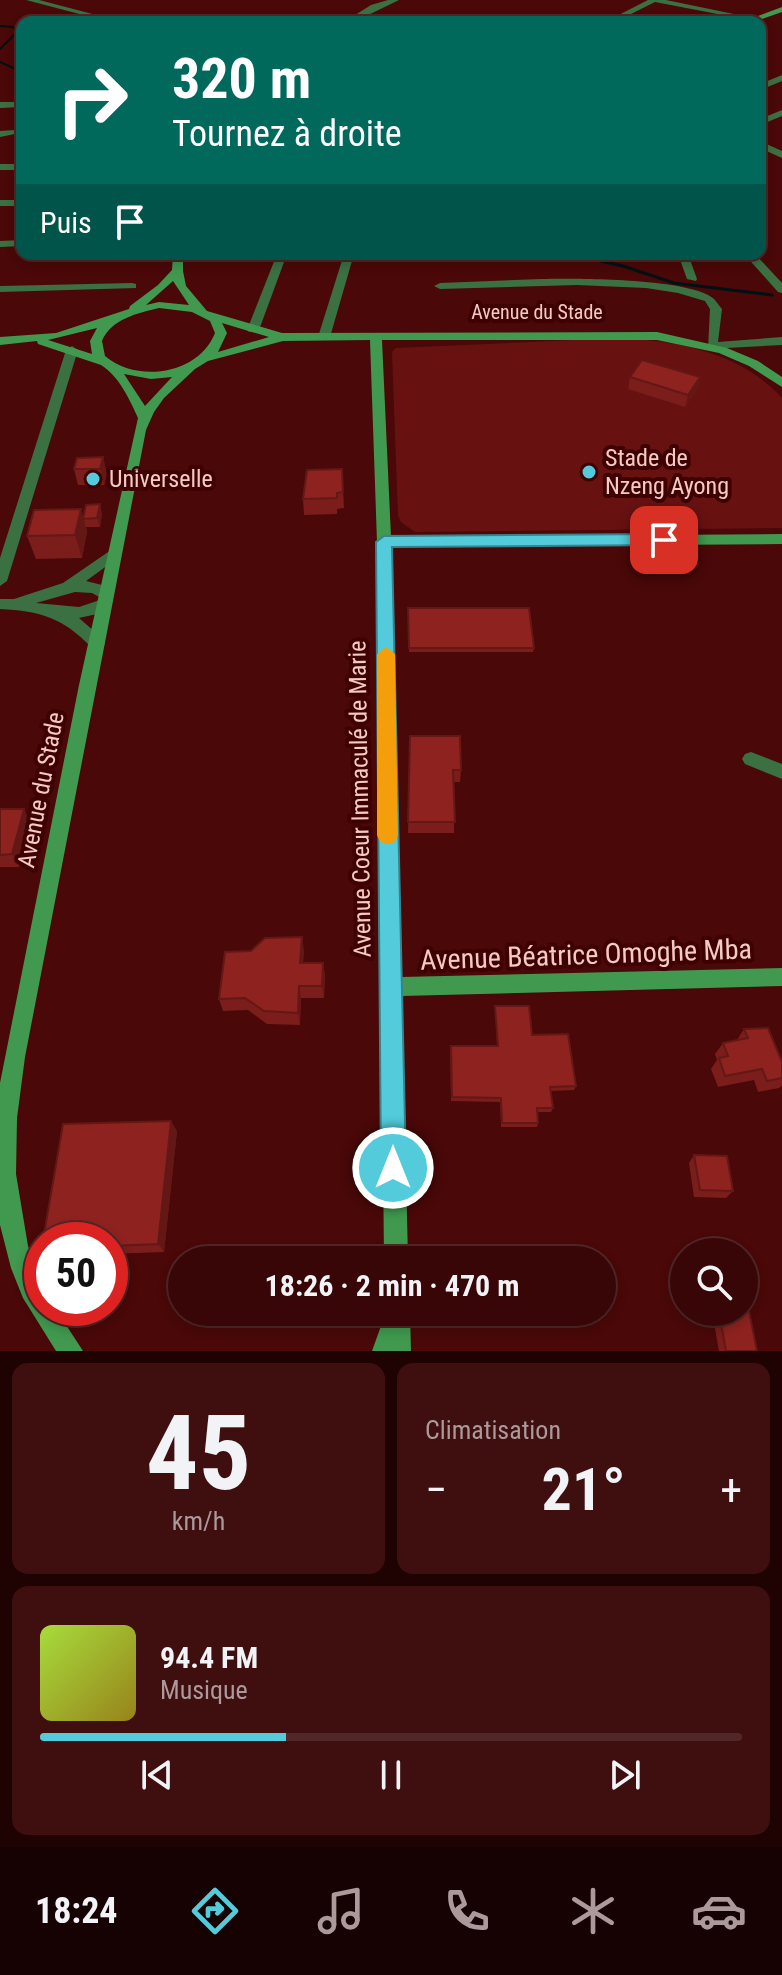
<!DOCTYPE html>
<html lang="fr">
<meta charset="utf-8">
<style>
:root{--surface:#380606;--page:#3f0f10;--text:#f1f3f6;--muted:#ab999b;--line:#522728;--accent:#53cbda}
body{margin:0;font-family:"Roboto Condensed",sans-serif;background:var(--page);color:var(--text);height:100vh;display:flex;flex-direction:column;font-size:30px;white-space:nowrap}
*{box-sizing:border-box;margin:0}
p{font-size:26px;color:var(--muted)}
.icon{flex:none;width:44px;height:44px;fill:none;stroke:currentColor;stroke-width:2;stroke-linecap:round;stroke-linejoin:round}
.map{position:relative;height:1351px;overflow:hidden}
.side{display:flex;flex-direction:column;gap:12px;padding:12px;background:#1f0303;flex:1}
.side>*{flex:none}
.guide{position:absolute;left:16px;top:16px;width:750px;height:244px;border-radius:16px;box-shadow:0 4px 12px #0003,0 0 0 2px var(--line);background:#00695c;color:#fff;overflow:hidden}
.buttons{position:absolute;left:670px;top:1238px;display:grid;gap:16px}
.buttons a{display:grid;place-items:center;width:88px;height:88px;border-radius:50%;background:var(--surface);box-shadow:0 4px 12px #0003,0 0 0 2px var(--line);font-size:40px}
.speed{position:absolute;left:24px;top:1222px;display:flex;gap:16px;font-size:40px;font-weight:700;text-align:center}
.speed>*{display:grid;place-content:center;width:104px;height:104px;border-radius:50%;background:var(--surface);box-shadow:0 4px 12px #0003,0 0 0 2px var(--line);line-height:1}
.speed .limit{border:12px solid #d22;background:#fff;color:#111}
.pin{position:absolute;display:grid;place-items:center;width:68px;height:68px;color:#fff;margin:-34px;border-radius:16px;box-shadow:0 4px 12px #0006}
.me{position:absolute;width:88px;margin:-44px;rotate:0deg;stroke-linejoin:round;filter:drop-shadow(0 0 6px #0008)}
.turn{display:flex;align-items:center;gap:28px;height:168px;padding:0 24px;font-size:36px}
.turn .icon{width:104px;height:104px;stroke-width:2.5}
.turn b{display:block;font-size:56px;line-height:68px}
.then{display:flex;align-items:center;height:76px;padding:0 24px;background:#0003;gap:16px;font-size:30px}
.big{font-size:60px;font-weight:700;line-height:1.1}
.side .widget{flex:1;display:flex;flex-direction:column;justify-content:center;gap:12px;min-width:0;padding:0 28px;border-radius:16px;background:var(--page)}
.side .dial{align-items:center;gap:0}
.dial b{font-size:104px;line-height:1}
.song{display:flex;align-items:center;gap:24px}
.cover{width:96px;height:96px;border-radius:12px;background:linear-gradient(135deg,hsl(80 70% 55%),hsl(50 70% 35%))}
.played{height:8px;border-radius:4px;background:linear-gradient(90deg,var(--accent) 35%,var(--line) 35%)}
.keys{display:flex;justify-content:space-around;direction:ltr}
.heat{display:flex;justify-content:space-between;align-items:center;font-size:44px;direction:ltr}
.side .tiles{flex:1;display:grid;gap:12px;grid-template-columns:1fr 1fr}
.widget:last-child{grid-column:span 2}
.trip{position:absolute;left:168px;top:1246px;width:448px;height:80px;border-radius:40px;background:var(--surface);box-shadow:0 4px 12px #0003,0 0 0 2px var(--line);font-weight:700;line-height:80px;text-align:center}
.tab-bar{display:flex;height:128px;justify-content:space-around;align-items:center;background:#160202;color:var(--muted)}
.tab-bar .icon{width:56px;height:56px}
.tab-bar .selected{color:var(--accent)}
.tab-bar b{font-size:36px;color:var(--text)}
.map>svg:first-child{display:block}
.green{fill:#671211}
.lines{fill:none;stroke-linecap:round;stroke-linejoin:round}
.stream-far1{stroke:#001114;stroke-width:2}
.stream{stroke:#001114;stroke-width:3}
.minor{fill:#3b7042;fill-rule:evenodd}
.tertiary{fill:#3b7042;fill-rule:evenodd}
.secondary{fill:#40994f;fill-rule:evenodd}
.wall{fill:#7a1d1b}
.shaded-wall{fill:#631816}
.building{fill:#8e221f;stroke:#631816;stroke-width:2}
.route{fill:#53cbda;stroke:#36848e;stroke-width:2}
.slow{fill:#f59e0b}
.poi-dot{fill:#53cbda;stroke:#3e0001;stroke-width:3}
.labels{text-anchor:middle;stroke-width:8;stroke-linejoin:round;paint-order:stroke}
.far-street-label{font-size:20px;fill:#f4cac4;stroke:#3e0001}
.poi-label{font-size:24px;fill:#f4cac4;stroke:#3e0001;text-anchor:start}
.street-label{font-size:24px;fill:#f4cac4;stroke:#3e0001}
.near-street-label{font-size:28px;fill:#f4cac4;stroke:#3e0001}
</style>
<div class="map">
<svg width="782" height="1351" viewBox="0 0 782 1351">
<rect width="100%" height="100%" fill="#4a0808"/>
<!-- green -->
<path class="green" d="M619 338C678 341 740 352 782 398V528L415 532 401 522 398 516 392 352 396 348Z"/>
<g class="lines">
<!-- stream-far1 -->
<path class="stream-far1" d="M0 26 13 27 17 32 0 49
M0 62 22 72"/>
<!-- stream -->
<path class="stream" d="M570 254 623 266 674 283 772 295"/>
<!-- minor -->
<path class="minor" d="M26 0H39L123 22H110Z
M388 0H399L354 22H344L371 5Z
M648 0H666L758 19 754 21 655 2 615 22H605Z
M782 75V81L760 90V84Z
M0 102H21L22 107 0 108Z
M782 110V116L760 125V119Z
M0 131 15 130 20 133 0 137Z
M760 141 782 151V158L760 148Z
M0 164H22V170H0Z
M0 200H22V206H0Z
M22 240V246L0 247V241Z
M277 254H287L259 330 249 332 247 330Z
M344 254H354L330 337 320 339 318 337Z
M678 254H688L697 279 696 281 687 279Z
M744 254H755L782 283V293L778 292Z
M541 279C574 278 692 278 714 299 717 302 719 306 722 309L718 342 782 337V345L708 349 710 309 705 301 678 293 646 288 577 285 440 289 434 286 440 283Z
M132 283 136 284V288L0 292V286Z
M72 346 78 350 7 581 0 586V558L66 350Z
M751 752 782 764V779L745 764 742 759 745 754Z"/>
<!-- tertiary -->
<path class="tertiary" d="M114 548 119 549 121 553 119 557 86 581 102 585 112 594 105 599 111 604 97 614 79 618 103 639 105 643 103 647H91C63 618 41 611 0 609V599H14L63 583ZM75 592 92 593 103 599 79 607 36 603Z"/>
<!-- secondary -->
<path class="secondary" d="M782 7V12L753 22H742Z
M173 254H183V271L186 286 207 311 282 333 657 332 727 348 758 361 782 377V387L749 366 719 353 657 340H382L391 537 782 534V544L391 547 401 977 782 968V986L402 996 408 1260H384L377 542 370 340 283 341 208 361 195 369 164 398 154 412 146 430 25 1057 17 1118 16 1174 28 1246 42 1285V1308H55L83 1351H56L23 1298 11 1268 0 1225V1083L79 685 138 418C130 400 119 376 101 365L38 344 37 341 0 345V337L56 333 129 309 130 306 158 285 172 270ZM173 281 189 305 159 302 146 305ZM159 308 192 312 210 321 215 333C199 374 138 384 105 356L102 341C111 319 138 313 159 308ZM222 323 269 337 218 352 227 333ZM97 328 90 341 92 354 48 340ZM124 374 151 379 172 377 145 406Z
M386 1312H410L411 1351H372Z"/>
</g>
<!-- wall -->
<path class="wall" d="M630 377H700L697 389 685 407 628 389Z
M77 458 107 473 104 485H78L74 469Z
M342 469 344 508 337 509V514L304 515 303 499Z
M102 513 100 527H86L87 532 82 558 36 559 27 536Z
M408 608 534 648 533 652H409Z
M410 736 461 770 460 782H454V833H408Z
M0 809 30 823 19 867H0Z
M304 950 303 963H323L325 976 324 998H301L300 1025 267 1024 248 1010 223 1011 219 999Z
M495 1006 532 1035 576 1086 574 1090 550 1091 553 1108 551 1112H538V1123L537 1127H501L500 1102 451 1101 450 1050 497 1046Z
M744 1029 782 1062V1085L779 1088 758 1092 754 1080 718 1087 711 1069 717 1060 715 1054 723 1043 737 1040Z
M177 1131 164 1252 110 1254V1240Z
M694 1155 733 1191 726 1198 694 1197 689 1163Z
M712 1312H744L757 1351H719Z"/>
<!-- shaded-wall -->
<path class="shaded-wall" d="M700 377 697 389 685 407 688 395Z
M103 457 107 473 104 485 100 469Z
M100 504 102 513 100 527 97 518Z
M81 509 87 532 82 558 75 535Z
M24 809 30 823 19 867 12 854Z
M302 937 304 950 302 976 300 963Z
M323 963 325 976 324 998 322 986Z
M299 986 301 998 300 1025 298 1013Z
M171 1121 177 1131 164 1252 158 1244Z"/>
<!-- building -->
<path class="building" d="M642 360 700 377 688 395 630 377Z
M103 457 100 469H74L77 458Z
M342 469 343 492 337 493V498L303 499 307 470Z
M100 504 97 518 83 519 86 505Z
M81 509 75 535 27 536 34 510Z
M408 608H529L534 648H409Z
M410 736H460L461 770H453L455 822H408Z
M0 809H24L12 854 0 855Z
M302 937 300 963H323L322 986H299L298 1013 264 1011 245 998 219 999 225 952 251 951 265 938Z
M495 1006H529L532 1035 568 1034 576 1086 550 1087 553 1108H537L538 1123H502L501 1098 452 1097 451 1046H498Z
M768 1028 782 1062V1078L767 1081 762 1069 725 1076 719 1058 728 1056 723 1043 748 1038 744 1029Z
M171 1121 158 1244 110 1246V1240H43L63 1124Z
M694 1155 727 1156 733 1191 700 1190Z
M744 1286 757 1351H726L719 1312H744Z"/>
<!-- route -->
<path class="route" d="M664 534 672 540 664 545 392 547 406 1168 402 1177 393 1180 384 1177 381 1168 376 542 384 536Z"/>
<!-- slow -->
<path class="slow" d="M386 647 395 654 398 835 395 842 388 844 380 842 377 835V654Z"/>
<!-- markers -->
<g class="poi-dot">
<circle cx="589" cy="472" r="8"/>
<circle cx="93" cy="479" r="8"/>
</g>
<g class="labels">
<!-- far-street labels -->
<g class="far-street-label">
<text x="537" y="319">Avenue du Stade</text>
</g>
<!-- poi labels -->
<g class="poi-label">
<text x="605" y="466">Stade de<tspan x="605" dy="28">Nzeng Ayong</tspan></text>
<text x="109" y="487">Universelle</text>
</g>
<!-- street labels -->
<g class="street-label">
<text transform="translate(41 790) rotate(-79)" y="8">Avenue du Stade</text>
<text transform="translate(360 799) rotate(-91)" y="8">Avenue Coeur Immaculé de Marie</text>
</g>
<!-- near-street labels -->
<g class="near-street-label">
<text transform="translate(586 954) rotate(-2)" y="10">Avenue Béatrice Omoghe Mba</text>
</g>
</g>
</svg>
<div class="buttons">
<a><svg class="icon" aria-label="search" viewBox="0 0 24 24"><circle cx="10" cy="10" r="6"/><path d="M15 15l6 6"/></svg></a>
</div>
<div class="speed"><div class="limit">50</div></div>
<div class="pin" style="left:664px;top:540px;background:#d93025"><svg class="icon" aria-label="arrive" viewBox="0 0 24 24"><path d="M6 21V4h12l-3 4 3 4H6"/></svg></div>
<svg class="me" style="left:393px;top:1168px" viewBox="-20 -20 40 40"><circle r="17" fill="#53cbda" stroke="#fff" stroke-width="3"/><path d="M0-11L8 9 0 5-8 9z" fill="#fff"/></svg>
<div class="trip">18:26 · 2 min · 470 m</div>
<div class="guide">
<div class="turn"><svg class="icon" aria-label="right" viewBox="0 0 24 24"><path d="M7 20v-9h11M14 6l5 5-5 5"/></svg><div><b>320 m</b>Tournez à droite</div></div>
<div class="then">Puis<svg class="icon" aria-label="arrive" viewBox="0 0 24 24"><path d="M6 21V4h12l-3 4 3 4H6"/></svg></div>
</div>
</div>
<section class="side">
<div class="tiles">
<div class="widget dial"><b>45</b><p>km/h</p></div>
<div class="widget"><p>Climatisation</p>
<div class="heat"><a>−</a><b class="big">21°</b><a>+</a></div>
</div>
<div class="widget">
<div class="song"><i class="cover"></i><div><b>94.4 FM</b><p>Musique</p></div></div>
<div class="played"></div>
<div class="keys"><svg class="icon" aria-label="previous" viewBox="0 0 24 24"><path d="M18 5L8 12l10 7zM5 5v14"/></svg><svg class="icon" aria-label="pause" viewBox="0 0 24 24"><path d="M8 5v14M16 5v14"/></svg><svg class="icon" aria-label="next" viewBox="0 0 24 24"><path d="M6 5l10 7-10 7zM19 5v14"/></svg></div>
</div>
</div>
</section>
<nav class="tab-bar">
<b>18:24</b>
<svg class="icon selected" aria-label="directions" viewBox="0 0 24 24"><path d="M12 3l9 9-9 9-9-9zM9 14v-3h6M13 9l2 2-2 2"/></svg>
<svg class="icon" aria-label="music" viewBox="0 0 24 24"><path d="M9 18V5l10-2v13"/><circle cx="6" cy="18" r="3"/><circle cx="16" cy="16" r="3"/></svg>
<svg class="icon" aria-label="phone" viewBox="0 0 24 24"><path d="M5 4h4l2 5-3 2q2 4 5 5l2-3 5 2v4C11 20 4 13 5 4z"/></svg>
<svg class="icon" aria-label="climate" viewBox="0 0 24 24"><path d="M12 3v18M4 7l16 10M4 17L20 7"/></svg>
<svg class="icon" aria-label="car" viewBox="0 0 24 24"><path d="M5 17H2v-5l4-1 3-4h7l3 4 3 1v5h-3M9 17h6M6 11h13"/><circle cx="7" cy="17" r="2"/><circle cx="17" cy="17" r="2"/></svg>
</nav>
